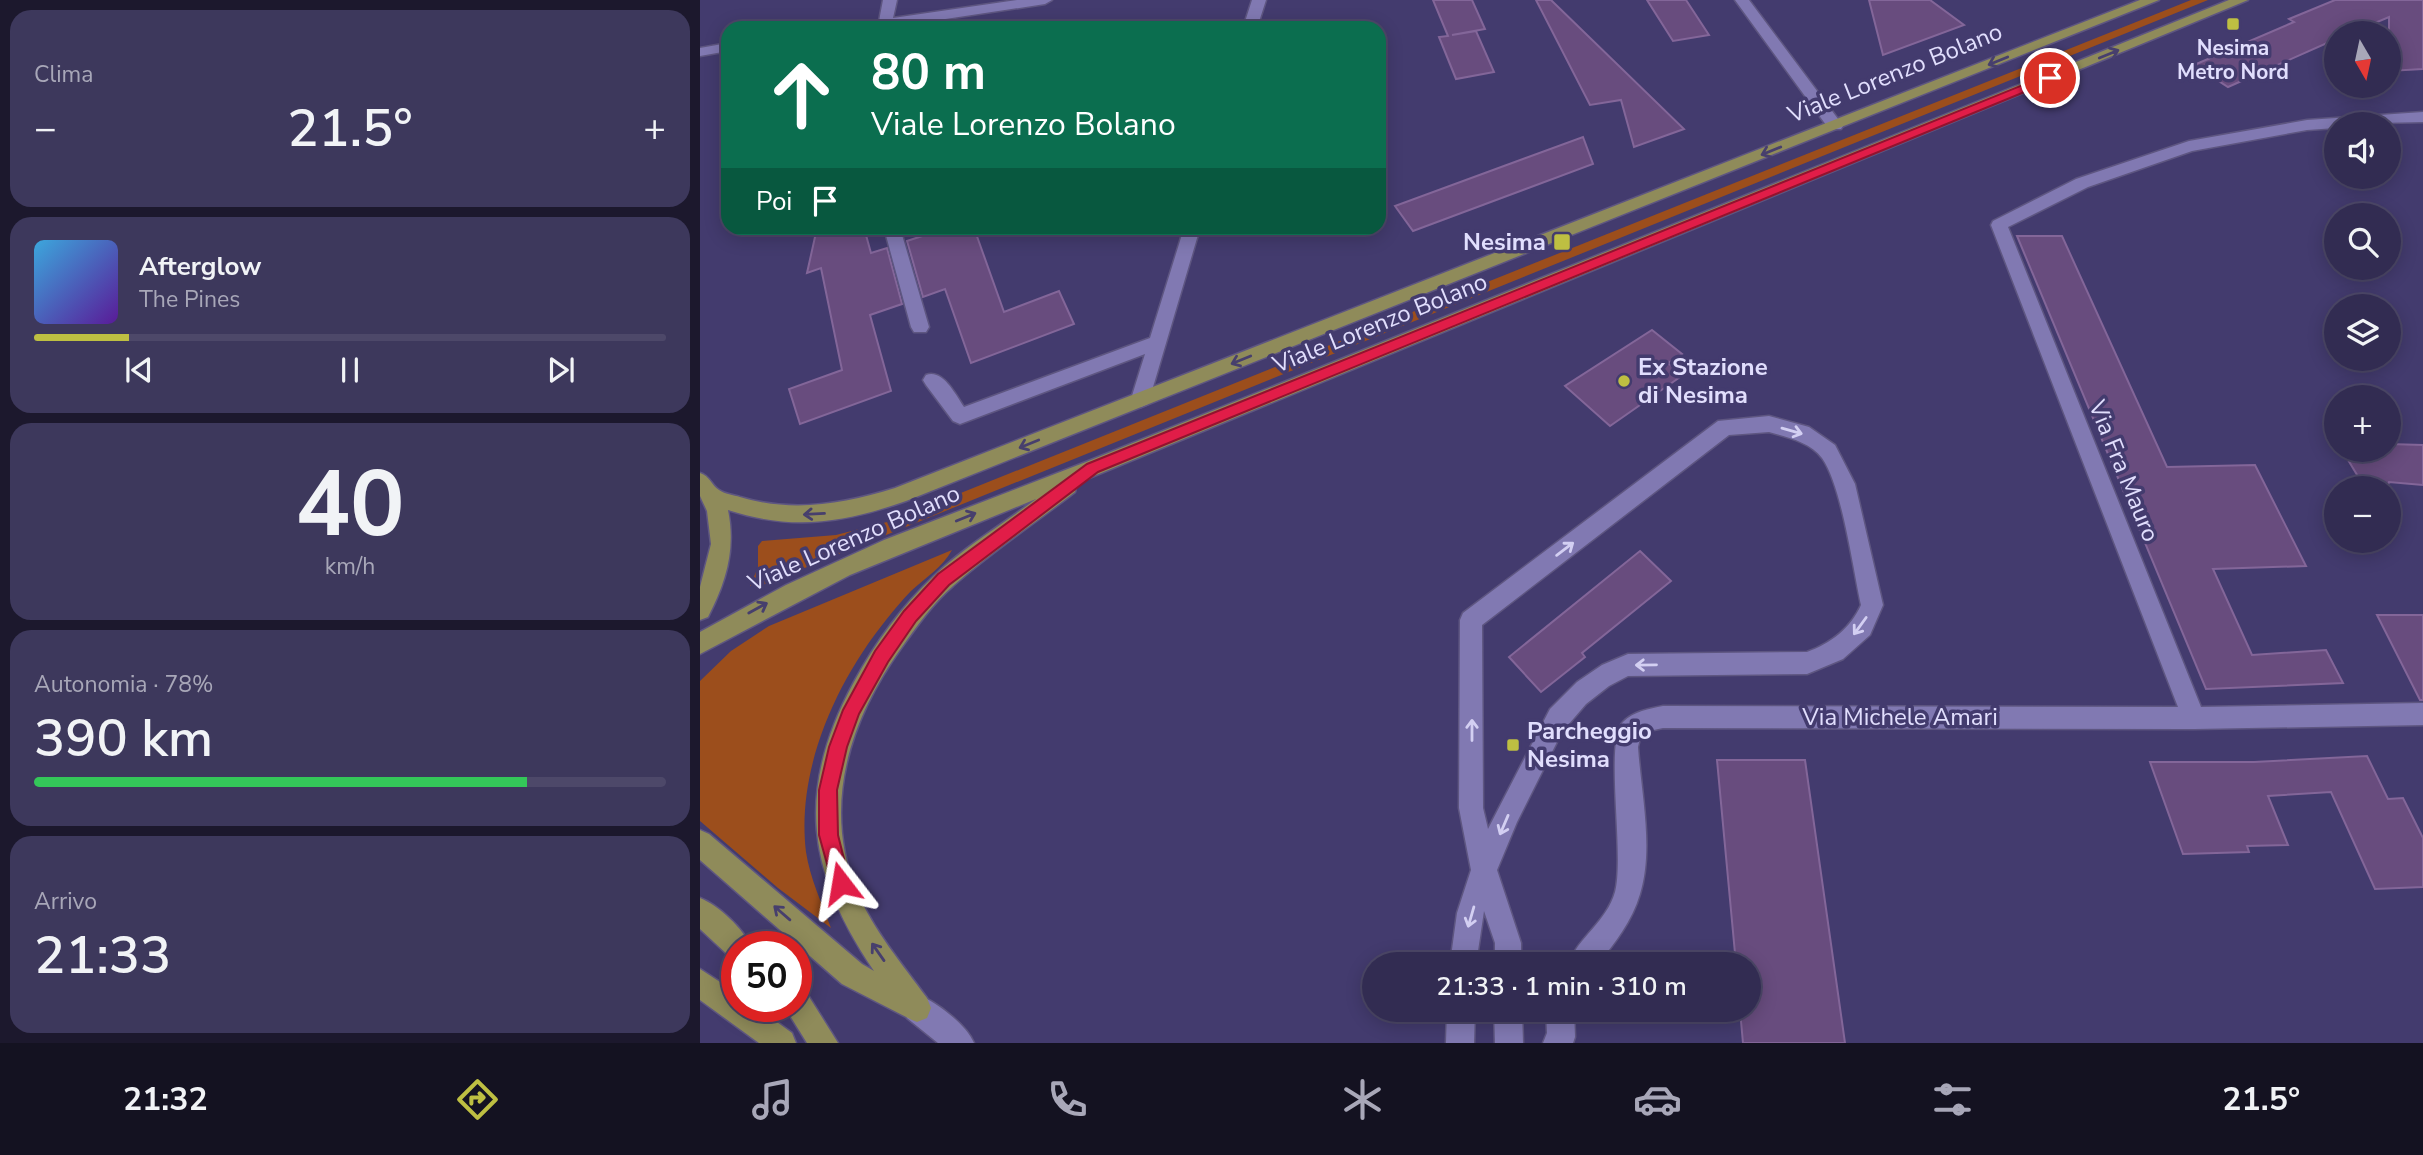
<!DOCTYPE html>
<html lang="it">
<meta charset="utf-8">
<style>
:root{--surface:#322c52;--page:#3d385c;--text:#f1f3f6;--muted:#a8a7b8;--line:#4d4869;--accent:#bebf42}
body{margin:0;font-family:"Nunito Sans",sans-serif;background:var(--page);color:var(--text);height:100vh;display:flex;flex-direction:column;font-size:26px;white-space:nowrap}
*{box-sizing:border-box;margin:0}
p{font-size:23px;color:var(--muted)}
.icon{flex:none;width:38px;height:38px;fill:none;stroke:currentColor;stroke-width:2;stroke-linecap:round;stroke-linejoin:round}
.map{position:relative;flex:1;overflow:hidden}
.panel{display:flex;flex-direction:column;gap:10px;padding:10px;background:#1c182d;width:700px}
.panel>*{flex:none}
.banner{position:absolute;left:21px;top:21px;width:665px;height:214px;border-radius:21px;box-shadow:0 4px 18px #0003,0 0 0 2px var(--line);background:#0b6e4f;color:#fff;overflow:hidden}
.needle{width:46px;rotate:171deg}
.fabs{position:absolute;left:1624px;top:21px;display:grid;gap:14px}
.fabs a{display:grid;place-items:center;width:77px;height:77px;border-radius:50%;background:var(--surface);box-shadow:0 4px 18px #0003,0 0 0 2px var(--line);font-size:35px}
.speed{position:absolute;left:21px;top:931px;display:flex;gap:14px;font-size:35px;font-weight:700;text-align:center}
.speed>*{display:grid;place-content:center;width:91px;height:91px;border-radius:50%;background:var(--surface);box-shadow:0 4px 18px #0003,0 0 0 2px var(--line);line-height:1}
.speed .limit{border:10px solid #d22;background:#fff;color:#111}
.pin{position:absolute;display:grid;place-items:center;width:60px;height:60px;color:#fff;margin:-30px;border:4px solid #fff;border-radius:50%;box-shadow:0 2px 7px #0007}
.me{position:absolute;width:77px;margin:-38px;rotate:346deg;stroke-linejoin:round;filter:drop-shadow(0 0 5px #0008)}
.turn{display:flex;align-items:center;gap:24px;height:147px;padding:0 35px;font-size:32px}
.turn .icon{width:91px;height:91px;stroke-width:2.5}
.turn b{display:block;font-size:49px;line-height:60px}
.then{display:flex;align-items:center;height:66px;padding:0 35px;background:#0003;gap:14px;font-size:26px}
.big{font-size:52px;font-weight:600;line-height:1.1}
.panel .tile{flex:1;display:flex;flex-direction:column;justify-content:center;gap:10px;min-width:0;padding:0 24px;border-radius:21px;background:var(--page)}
.panel .dial{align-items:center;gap:0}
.dial b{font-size:91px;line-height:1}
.song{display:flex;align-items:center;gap:21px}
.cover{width:84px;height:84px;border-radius:10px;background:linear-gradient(135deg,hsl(200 70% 55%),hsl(270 70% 35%))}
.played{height:7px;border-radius:4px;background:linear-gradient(90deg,var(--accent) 15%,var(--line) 15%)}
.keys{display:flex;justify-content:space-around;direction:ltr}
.heat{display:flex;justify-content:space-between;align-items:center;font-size:38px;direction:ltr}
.charge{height:10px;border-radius:5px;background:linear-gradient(90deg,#34c759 78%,var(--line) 0)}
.trip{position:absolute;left:662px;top:952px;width:399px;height:70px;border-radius:35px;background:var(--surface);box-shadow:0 4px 18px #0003,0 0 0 2px var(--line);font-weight:600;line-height:70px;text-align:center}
.dock{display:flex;height:112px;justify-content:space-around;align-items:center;background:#141221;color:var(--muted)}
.dock .icon{width:49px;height:49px}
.dock .active{color:var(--accent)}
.dock b{font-size:32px;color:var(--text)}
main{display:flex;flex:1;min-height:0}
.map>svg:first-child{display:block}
.green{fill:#9c4e1c}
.building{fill:#684c7e;stroke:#836699;stroke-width:2}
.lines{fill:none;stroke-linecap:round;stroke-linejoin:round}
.minor-casing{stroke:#5e5681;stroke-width:3}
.major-casing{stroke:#5e5681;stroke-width:3}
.minor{fill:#8179b2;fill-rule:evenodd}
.major{fill:#8f8b5a;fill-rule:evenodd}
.oneway{stroke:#473f6d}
.oneway2{stroke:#d3cff2}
.route{fill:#e11d48;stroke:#92132f;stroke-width:2}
.poi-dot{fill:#bebf42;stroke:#433b6e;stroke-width:2.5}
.labels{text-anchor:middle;stroke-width:7;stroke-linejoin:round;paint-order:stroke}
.far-poi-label{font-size:21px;font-weight:bold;fill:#e1defd;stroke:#433b6e}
.street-label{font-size:24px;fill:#e1defd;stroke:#433b6e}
.poi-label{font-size:24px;font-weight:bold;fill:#e1defd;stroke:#433b6e;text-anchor:start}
</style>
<main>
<section class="panel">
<div class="tile"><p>Clima</p>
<div class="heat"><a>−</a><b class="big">21.5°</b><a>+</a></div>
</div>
<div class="tile">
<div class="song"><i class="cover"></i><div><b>Afterglow</b><p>The Pines</p></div></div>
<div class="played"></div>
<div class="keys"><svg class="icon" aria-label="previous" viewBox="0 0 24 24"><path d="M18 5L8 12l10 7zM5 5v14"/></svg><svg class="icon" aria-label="pause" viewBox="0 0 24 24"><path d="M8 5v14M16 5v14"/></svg><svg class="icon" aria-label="next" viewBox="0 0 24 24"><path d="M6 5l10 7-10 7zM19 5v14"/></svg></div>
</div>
<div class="tile dial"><b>40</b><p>km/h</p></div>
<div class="tile"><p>Autonomia · 78%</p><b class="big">390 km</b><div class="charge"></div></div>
<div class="tile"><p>Arrivo</p><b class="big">21:33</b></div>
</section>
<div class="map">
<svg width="1723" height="1043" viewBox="0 0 1723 1043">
<rect width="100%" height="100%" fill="#433b6e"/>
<!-- green -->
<path class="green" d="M1491 0H1508L60 586H50L58 567V546L62 541 136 535 191 521Z
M252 550C243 567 225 578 211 591 202 600 194 610 186 620 136 682 96 770 106 852 110 878 122 904 131 928L78 888 0 821V681L31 651 69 626Z"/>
<!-- building -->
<path class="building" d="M733 0H772L785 29 752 35 776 31 794 72 756 79 739 37 748 36Z
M836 0H851L984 129 934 147 921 100 890 105Z
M947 0H986L1009 35 973 41Z
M1169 0H1230L1264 25 1183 55Z
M1635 0H1723V69L1689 71V17L1651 33H1636V39L1528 87 1494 65 1594 22 1589 19Z
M883 137 893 164 713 231 695 206Z
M117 228H164L171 253 187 248 202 304 170 315 191 391 100 424 89 389 142 370 121 268 107 273Z
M247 228H274L304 312 359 291 374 324 271 363 245 289 223 297 207 241Z
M1317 236H1362L1467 467 1555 465 1606 566 1513 569 1552 655 1626 650 1643 683 1506 689Z
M952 330 982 354 968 363 983 375 910 426 865 386Z
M1689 444 1723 445V485L1689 482 1687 488H1665L1642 450H1689Z
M940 551 971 581 882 653 885 657 841 692 809 657Z
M1677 615H1723V700H1720Z
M1667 756 1688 799 1703 798 1723 838V887L1675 889 1631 792 1568 796 1588 845 1547 846 1549 852 1483 854 1450 762H1554Z
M1017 760H1105L1145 1043H1043L1040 1010H1048V964H1036Z"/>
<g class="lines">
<!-- minor casing -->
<g class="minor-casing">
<path id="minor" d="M183 0H197L193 18 317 0H352L345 4 186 28H151L153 25 179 21Z
M552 0H566L557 28H543Z
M1035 0H1049L1141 123 1143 126 1141 129H1129Z
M28 43V51L0 56V48Z
M1723 112V122L1636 124V128L1607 130 1492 151 1388 187 1308 227 1501 707 1723 703V725L1494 729 963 728 949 731 940 738 938 747C941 793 954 849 940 894 932 921 915 943 898 964H868C878 938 907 921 915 892 925 855 904 741 923 722 934 711 949 709 963 706L1478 707 1291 225 1293 221 1376 179 1489 141 1607 120Z
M184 228H200L229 327 226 332H214L211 327Z
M484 228H500L448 404 441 407 434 404 431 399 445 354 260 424 253 421 226 385 223 380 226 375C243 369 255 394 264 407L450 338Z
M1069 416 1109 427 1135 445 1155 484 1183 605 1170 635 1143 659 1107 674 928 676 909 686 886 704 862 732 817 822 797 870 821 943V964H795V943L784 911 776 964H750L757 913 771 870 759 808 760 620 763 613 1018 421ZM1069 432C1087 437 1110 442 1122 458 1142 486 1153 569 1161 605 1150 629 1131 643 1107 652L928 654 902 665 877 682 850 709 788 829 783 808 782 625 1029 435Z
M217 994C236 1002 266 1024 274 1043H238L207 1018 203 1008 207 998Z
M747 1010H775L774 1043H746Z
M794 1010H822L823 1043H795Z
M846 1010H874L875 1037 873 1043H843L847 1033Z"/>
</g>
<!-- major casing -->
<g class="major-casing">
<path id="major" d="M1440 0H1459L206 501C143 523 93 531 28 510 36 550 26 582 8 617L0 620V587L11 544 7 511 0 496V473C10 476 11 485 19 490 24 494 34 495 40 497 93 513 143 504 195 488Z
M1529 0H1548L377 483 375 492C335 523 291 552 253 586 233 603 217 626 202 647 150 719 121 806 157 892 174 931 202 964 227 998L231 1008 227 1018 217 1022 212 1020 142 984 0 860V830L9 834 162 964 174 971C106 871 96 789 154 682 175 643 202 606 234 576 264 547 303 524 336 499L150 575 0 654V632L86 585 184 540 386 462Z
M0 898C18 905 44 929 51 947H37V960L29 956 0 929Z
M0 969 37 993V1006H55L92 1033 96 1043H59L0 1000Z
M96 988 106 992 138 1043H107L84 1006H96Z"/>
</g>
<!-- minor -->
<use href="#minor" class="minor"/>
<!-- major -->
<use href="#major" class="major"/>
</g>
<!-- one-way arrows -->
<defs><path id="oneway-shaft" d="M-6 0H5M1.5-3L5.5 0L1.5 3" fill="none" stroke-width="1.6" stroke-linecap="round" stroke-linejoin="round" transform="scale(1.75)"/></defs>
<g class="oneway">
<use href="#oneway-shaft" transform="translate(1409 54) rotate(-22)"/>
<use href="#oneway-shaft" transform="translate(1298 61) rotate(158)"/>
<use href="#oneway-shaft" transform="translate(1071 151) rotate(158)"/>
<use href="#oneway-shaft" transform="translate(541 360) rotate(158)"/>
<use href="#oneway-shaft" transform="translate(329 444) rotate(158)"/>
<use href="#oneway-shaft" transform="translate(114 514) rotate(177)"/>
<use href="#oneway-shaft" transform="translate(266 517) rotate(-22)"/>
<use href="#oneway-shaft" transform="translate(58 608) rotate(-29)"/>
<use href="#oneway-shaft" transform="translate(82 913) rotate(-139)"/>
<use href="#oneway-shaft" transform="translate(178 952) rotate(-125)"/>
</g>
<g class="oneway2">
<use href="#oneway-shaft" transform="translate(1092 431) rotate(16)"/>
<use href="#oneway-shaft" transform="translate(865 549) rotate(-37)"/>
<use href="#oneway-shaft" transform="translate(1160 626) rotate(126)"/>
<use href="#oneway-shaft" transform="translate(946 665) rotate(179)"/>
<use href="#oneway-shaft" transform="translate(772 730) rotate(-90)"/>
<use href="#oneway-shaft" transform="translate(804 825) rotate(113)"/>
<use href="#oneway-shaft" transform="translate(771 917) rotate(106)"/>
</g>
<!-- route -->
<path class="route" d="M1350 74 1354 75V80L398 472 249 585 216 621 188 662 159 714 147 747 137 790 138 835 150 883 147 889 141 892 134 889 119 835V790L129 747 143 710 175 651 204 611 238 574 387 464Z"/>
<!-- markers -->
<g class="poi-dot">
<rect x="1526" y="17" width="14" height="14" rx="3.5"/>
<rect x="853" y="233" width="18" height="18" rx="3.5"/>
<circle cx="924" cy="381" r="7"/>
<rect x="806" y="738" width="14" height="14" rx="3.5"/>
</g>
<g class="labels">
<!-- far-poi labels -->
<g class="far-poi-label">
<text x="1533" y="55">Nesima<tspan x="1533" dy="24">Metro Nord</tspan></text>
</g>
<!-- street labels -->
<g class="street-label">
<text transform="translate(1195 73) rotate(-22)" y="8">Viale Lorenzo Bolano</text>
<text transform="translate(680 323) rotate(-22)" y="8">Viale Lorenzo Bolano</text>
<text transform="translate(1424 471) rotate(68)" y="8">Via Fra Mauro</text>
<text transform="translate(154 538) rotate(-24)" y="8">Viale Lorenzo Bolano</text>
<text x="1200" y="725">Via Michele Amari</text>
</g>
<!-- poi labels -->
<g class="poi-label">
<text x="846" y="250" text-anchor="end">Nesima</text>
<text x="938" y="375">Ex Stazione<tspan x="938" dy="28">di Nesima</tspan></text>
<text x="827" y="739">Parcheggio<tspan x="827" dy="28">Nesima</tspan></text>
</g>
</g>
</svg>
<div class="fabs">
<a><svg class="needle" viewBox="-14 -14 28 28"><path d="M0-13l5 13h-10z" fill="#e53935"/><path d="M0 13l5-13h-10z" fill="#a8a7b8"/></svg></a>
<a><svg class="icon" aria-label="sound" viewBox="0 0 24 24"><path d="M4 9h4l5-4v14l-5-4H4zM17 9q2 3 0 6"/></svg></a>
<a><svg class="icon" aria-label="search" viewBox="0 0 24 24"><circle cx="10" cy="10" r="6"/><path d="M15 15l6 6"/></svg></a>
<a><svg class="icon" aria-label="layers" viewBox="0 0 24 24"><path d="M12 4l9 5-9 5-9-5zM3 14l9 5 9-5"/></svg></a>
<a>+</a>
<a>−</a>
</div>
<div class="speed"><div class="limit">50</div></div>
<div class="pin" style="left:1350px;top:78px;background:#d93025"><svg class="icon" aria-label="arrive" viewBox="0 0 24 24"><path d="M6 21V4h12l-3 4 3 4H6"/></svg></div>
<svg class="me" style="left:141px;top:883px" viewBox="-20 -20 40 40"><path d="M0-17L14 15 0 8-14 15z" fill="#e11d48" stroke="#fff" stroke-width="4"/></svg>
<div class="trip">21:33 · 1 min · 310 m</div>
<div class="banner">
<div class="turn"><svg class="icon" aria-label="ahead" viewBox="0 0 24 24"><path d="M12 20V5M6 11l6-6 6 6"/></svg><div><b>80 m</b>Viale Lorenzo Bolano</div></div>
<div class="then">Poi<svg class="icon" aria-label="arrive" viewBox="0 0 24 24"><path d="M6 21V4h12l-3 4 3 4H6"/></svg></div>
</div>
</div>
</main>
<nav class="dock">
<b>21:32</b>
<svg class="icon active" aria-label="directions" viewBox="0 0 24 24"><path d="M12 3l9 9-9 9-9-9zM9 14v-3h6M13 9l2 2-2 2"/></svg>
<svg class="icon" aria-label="music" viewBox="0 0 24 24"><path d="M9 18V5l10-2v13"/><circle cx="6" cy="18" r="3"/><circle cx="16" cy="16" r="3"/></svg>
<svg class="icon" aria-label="phone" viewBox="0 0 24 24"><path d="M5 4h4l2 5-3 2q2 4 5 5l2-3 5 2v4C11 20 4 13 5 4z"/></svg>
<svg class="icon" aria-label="climate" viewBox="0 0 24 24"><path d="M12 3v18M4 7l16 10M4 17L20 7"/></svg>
<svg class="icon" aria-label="car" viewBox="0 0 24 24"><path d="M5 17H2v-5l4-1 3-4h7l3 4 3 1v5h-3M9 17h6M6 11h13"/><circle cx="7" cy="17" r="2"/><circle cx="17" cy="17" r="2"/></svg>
<svg class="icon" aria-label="filters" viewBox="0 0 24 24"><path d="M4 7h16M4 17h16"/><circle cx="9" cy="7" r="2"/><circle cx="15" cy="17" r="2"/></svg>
<b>21.5°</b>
</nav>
